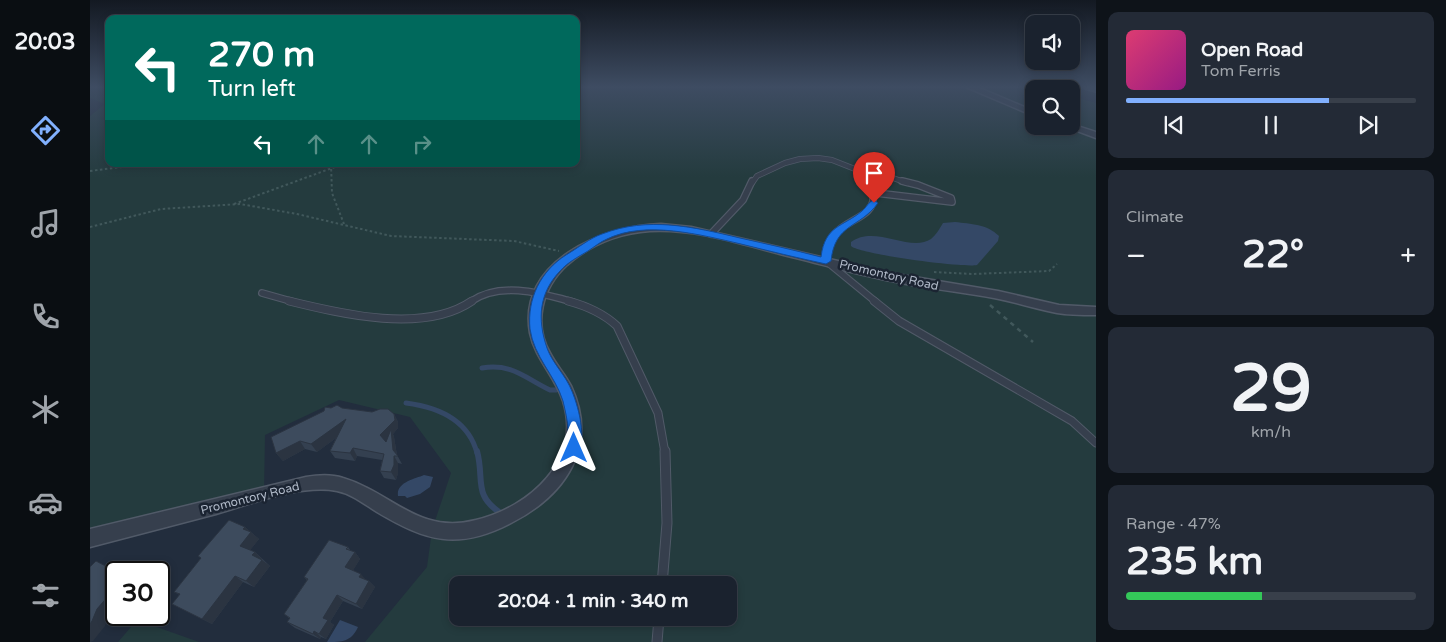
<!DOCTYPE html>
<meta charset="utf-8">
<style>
:root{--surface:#1a222e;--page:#232a36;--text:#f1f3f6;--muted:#9fa4aa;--line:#383f4a;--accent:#81b0fe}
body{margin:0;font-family:"Varela Round",sans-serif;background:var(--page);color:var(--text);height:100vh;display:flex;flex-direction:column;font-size:19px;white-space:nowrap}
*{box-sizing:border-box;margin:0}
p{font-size:16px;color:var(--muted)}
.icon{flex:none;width:28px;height:28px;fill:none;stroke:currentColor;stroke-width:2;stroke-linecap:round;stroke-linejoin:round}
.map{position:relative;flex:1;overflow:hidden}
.details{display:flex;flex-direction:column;gap:12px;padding:12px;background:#0e1319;width:350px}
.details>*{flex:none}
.banner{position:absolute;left:15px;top:15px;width:475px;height:152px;border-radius:10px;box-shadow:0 2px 8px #0003,0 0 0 1px var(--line);background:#00695c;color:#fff;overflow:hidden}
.controls{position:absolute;left:935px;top:15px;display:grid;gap:10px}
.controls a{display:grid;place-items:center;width:55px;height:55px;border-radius:10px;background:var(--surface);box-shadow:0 2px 8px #0003,0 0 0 1px var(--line);font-size:25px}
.speed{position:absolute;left:15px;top:561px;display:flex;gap:10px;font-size:25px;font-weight:700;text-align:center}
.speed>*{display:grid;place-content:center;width:65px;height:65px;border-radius:50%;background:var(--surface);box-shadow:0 2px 8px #0003,0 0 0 1px var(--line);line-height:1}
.speed .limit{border:2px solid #111;border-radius:8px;background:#fff;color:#111}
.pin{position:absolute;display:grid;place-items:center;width:42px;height:42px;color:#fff;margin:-51px -21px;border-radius:50% 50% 50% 0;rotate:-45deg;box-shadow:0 0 5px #0007}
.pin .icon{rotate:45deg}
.me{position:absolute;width:55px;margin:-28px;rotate:0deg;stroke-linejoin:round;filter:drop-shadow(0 0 4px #0008)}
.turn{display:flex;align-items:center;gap:18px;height:105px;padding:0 20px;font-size:22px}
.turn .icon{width:65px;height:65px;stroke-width:2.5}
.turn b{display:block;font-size:35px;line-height:42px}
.lanes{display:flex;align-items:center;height:48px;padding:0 20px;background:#0003;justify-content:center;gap:25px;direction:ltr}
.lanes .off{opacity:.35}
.big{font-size:38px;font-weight:700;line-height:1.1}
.details .widget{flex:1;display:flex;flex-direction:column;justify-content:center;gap:8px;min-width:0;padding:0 18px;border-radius:10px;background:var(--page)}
.details .dial{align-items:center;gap:0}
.dial b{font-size:65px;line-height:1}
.song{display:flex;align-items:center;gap:15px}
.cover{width:60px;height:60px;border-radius:8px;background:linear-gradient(135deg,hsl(340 70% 55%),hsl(310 70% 35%))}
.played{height:5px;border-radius:2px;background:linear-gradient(90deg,var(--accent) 70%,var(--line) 70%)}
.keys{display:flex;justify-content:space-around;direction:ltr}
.heat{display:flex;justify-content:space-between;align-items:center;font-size:28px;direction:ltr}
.charge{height:8px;border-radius:4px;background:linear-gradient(90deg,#34c759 47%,var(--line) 0)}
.trip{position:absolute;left:359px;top:576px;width:288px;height:50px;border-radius:10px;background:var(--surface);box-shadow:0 2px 8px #0003,0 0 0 1px var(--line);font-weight:700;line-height:50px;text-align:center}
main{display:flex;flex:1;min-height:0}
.tabs{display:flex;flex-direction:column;width:90px;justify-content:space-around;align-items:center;background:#0a0e12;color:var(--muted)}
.tabs .icon{width:35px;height:35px}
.tabs .selected{color:var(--accent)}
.tabs b{font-size:22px;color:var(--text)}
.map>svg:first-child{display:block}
.green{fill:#243b3e;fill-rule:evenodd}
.water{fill:#344866}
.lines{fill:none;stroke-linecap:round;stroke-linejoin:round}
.stream-far1{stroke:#344866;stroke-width:5}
.stream{stroke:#344866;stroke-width:6}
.service-far3-casing{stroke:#515a68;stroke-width:6}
.service-far2-casing{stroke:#515a68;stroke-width:8}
.service-far1-casing{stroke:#515a68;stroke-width:9}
.service-casing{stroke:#515a68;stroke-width:11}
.minor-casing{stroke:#515a68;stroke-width:3}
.secondary-casing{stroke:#515a68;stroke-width:2}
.path-far1{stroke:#41585b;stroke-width:2;stroke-dasharray:2.5 2.5;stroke-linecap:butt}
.path{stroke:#41585b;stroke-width:2.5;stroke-dasharray:4.5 4.5;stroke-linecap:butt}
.service-far3{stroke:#363f4d;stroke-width:4.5}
.service-far2{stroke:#363f4d;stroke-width:5.5}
.service-far1{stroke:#363f4d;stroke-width:7}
.service{stroke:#363f4d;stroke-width:9}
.minor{fill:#363f4d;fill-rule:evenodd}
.secondary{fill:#434e60;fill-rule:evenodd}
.wall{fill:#344050}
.shaded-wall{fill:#2b3441}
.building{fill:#3d4b5d;stroke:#2b3441}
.route{fill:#1a73e8;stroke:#114b97}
.labels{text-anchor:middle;stroke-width:5;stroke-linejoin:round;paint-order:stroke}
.street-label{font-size:12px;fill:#b1bac9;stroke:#1b2432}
</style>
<main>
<nav class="tabs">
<b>20:03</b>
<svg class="icon selected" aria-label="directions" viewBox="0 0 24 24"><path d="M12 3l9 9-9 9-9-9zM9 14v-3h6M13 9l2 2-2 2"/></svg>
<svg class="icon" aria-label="music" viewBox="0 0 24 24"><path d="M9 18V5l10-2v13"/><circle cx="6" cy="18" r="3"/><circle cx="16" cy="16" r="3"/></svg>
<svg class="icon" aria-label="phone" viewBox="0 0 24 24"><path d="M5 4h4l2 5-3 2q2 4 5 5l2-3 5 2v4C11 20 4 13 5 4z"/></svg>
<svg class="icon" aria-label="climate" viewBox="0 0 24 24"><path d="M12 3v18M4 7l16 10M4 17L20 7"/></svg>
<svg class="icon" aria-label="car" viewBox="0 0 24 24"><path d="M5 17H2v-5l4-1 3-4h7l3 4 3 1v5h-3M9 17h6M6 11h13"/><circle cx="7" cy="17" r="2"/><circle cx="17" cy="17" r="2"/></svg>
<svg class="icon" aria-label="filters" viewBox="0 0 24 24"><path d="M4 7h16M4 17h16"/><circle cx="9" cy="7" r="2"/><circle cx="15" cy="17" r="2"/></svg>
</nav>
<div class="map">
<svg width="1006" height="642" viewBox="0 0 1006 642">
<rect width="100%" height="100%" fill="#222d3d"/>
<!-- green -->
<path class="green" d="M0 87H19V164H486V87H947L953 89H944V126H981V96L1006 103V642H275L337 567 342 530 361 473 320 417 249 400 175 435 174 494 0 538V116L15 104 0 98ZM368 585H638V618H368Z
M47 620 109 642H28Z"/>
<!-- water -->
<path class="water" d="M865 222C881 224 897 224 909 236L908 241 887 265C873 268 769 254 761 246V242C785 224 820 253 841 239 846 235 850 228 853 223Z
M334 475 343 477 340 487 330 494 317 498 315 496H308C306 482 325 479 334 475Z
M250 620 268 627C261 642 252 642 237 642Z"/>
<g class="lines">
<!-- stream-far1 -->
<path class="stream-far1" d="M392 368C422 363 435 378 460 390H466L473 386
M316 403C347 407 378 419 387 453"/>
<!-- stream -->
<path class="stream" d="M387 451C395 480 382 495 412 514"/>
<!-- service-far3 casing -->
<g class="service-far3-casing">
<path id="service-far3" d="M662 183 667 176 695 163 710 159 728 158 742 160 770 171 789 173 817 183"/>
</g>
<!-- service-far2 casing -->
<g class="service-far2-casing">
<path id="service-far2" d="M621 234 653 200 662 181
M172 293 204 302
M380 302C410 281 450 293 483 302
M786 302 736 261C737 252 738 242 744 235 756 219 786 217 783 195L786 193 862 202 861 198 828 185 812 181"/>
</g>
<!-- service-far1 casing -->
<g class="service-far1-casing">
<path id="service-far1" d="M199 301C252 314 334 334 382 301
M478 301C497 306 513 313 527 326L568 413 575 453
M784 301 809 321 982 421 1006 443"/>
</g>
<!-- service casing -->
<g class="service-casing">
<path id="service" d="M572 585 577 523 575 451
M567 642 569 618"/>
</g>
<!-- minor casing -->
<g class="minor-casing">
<path id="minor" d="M876 87H887L944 111V116Z
M981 124 1006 132V138L974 126H981Z
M571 224 601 227 800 273 908 291 969 305 1006 307V315C993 315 980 315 967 313 946 309 925 302 904 298 870 292 835 288 801 281 769 275 738 266 706 258 659 247 608 228 560 231 529 233 500 245 477 265 452 288 443 323 460 353 466 365 475 374 481 386 509 446 476 495 421 523 367 551 336 541 287 512 274 504 262 494 247 491 210 484 161 504 126 514 84 525 42 536 0 547V529L216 477C228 475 241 474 253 478 303 493 328 535 386 520 440 507 492 460 473 401 465 376 445 359 440 333 427 261 513 226 571 224Z"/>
</g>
<!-- secondary casing -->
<g class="secondary-casing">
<path id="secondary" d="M994 87H1006V92L995 89Z"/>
</g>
<!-- path-far1 -->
<path class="path-far1" d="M241 164 242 193 254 224
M0 171 55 164
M144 204 253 164
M0 227 71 209 150 204 207 214 301 236 424 241 469 251
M844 272 883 274 959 271 967 264"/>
<!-- path -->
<path class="path" d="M900 305 943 342"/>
<!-- service-far3 -->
<use href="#service-far3" class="service-far3"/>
<!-- service-far2 -->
<use href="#service-far2" class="service-far2"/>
<!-- service-far1 -->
<use href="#service-far1" class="service-far1"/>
<!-- service -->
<use href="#service" class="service"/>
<!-- minor -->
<use href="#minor" class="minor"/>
<!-- secondary -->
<use href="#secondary" class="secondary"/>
</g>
<!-- wall -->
<path class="wall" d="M241 408H252L282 412 304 414 308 422V428L303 434 304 437 307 455 312 464 308 463V473L306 480 294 478 290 471 292 460 267 456 265 461 245 458 240 451 246 438 227 452 215 449 193 461 186 453Z
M155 527 169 539 160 550 165 552 180 566 164 587 153 582 122 624 82 604 90 595 84 592 111 558 108 556Z
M258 547 261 551 265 552 270 559 263 570 276 580 279 581 285 587 272 609 253 601 240 622 244 625 236 639 231 637 230 639 205 628 197 622 200 619 194 614 217 580 214 577Z"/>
<!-- shaded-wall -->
<path class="shaded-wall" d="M304 414 308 422V428L303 434 304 437 307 456 295 443 290 435Z
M256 419 261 427 227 452 221 444Z
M210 441 215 449 193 461 186 453Z
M263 448 267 456 265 461 260 453Z
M304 456 308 463V473L306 480 301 472Z
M155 527 169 539 158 553 150 546 153 529Z
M165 552 172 559 170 562 172 560 180 566 164 587 156 581 162 555Z
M265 552 270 559 261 574 255 567Z
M271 574 276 580 269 577Z
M145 576 153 582 122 624 112 619Z
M279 581 285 587 272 609 266 604Z
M26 587V606L19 615 15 626 3 641 0 642V624L7 609Z
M247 595 253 601 240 622 244 625 236 639 229 634 233 618Z
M224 631 231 637 230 639 223 634Z"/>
<!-- building -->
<path class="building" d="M247 405 252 408 282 412 290 409H298L304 414 305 420 290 435 296 442 301 429 303 450 308 456H304V465L301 472 290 471 294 454 263 448 260 453 240 451 256 419 221 444 210 441 186 453 181 437 234 411 235 407 241 408Z
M139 520 155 527 153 529 161 532 150 546 165 552 162 555 172 560 156 581 145 576 112 619 82 604 90 594 84 592 111 558 108 556Z
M239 540 258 547 256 549 265 552 255 567 271 574 269 577 279 581 266 604 247 595 233 618 238 620 229 634 224 631 223 634 197 622 200 618 194 614 218 579 214 577Z
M6 561 27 572H26V587L7 609 2 621 0 624V567Z"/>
<!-- sky -->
<linearGradient id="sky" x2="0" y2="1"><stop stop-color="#131922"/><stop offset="0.49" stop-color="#3e4c62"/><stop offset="1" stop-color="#3e4c62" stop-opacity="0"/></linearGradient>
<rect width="1006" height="177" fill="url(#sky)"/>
<!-- route -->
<path class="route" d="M784 200 788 203C769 229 745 223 741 261L736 264C708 258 679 251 651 244 611 235 556 220 517 239 510 242 504 247 498 251 488 257 478 262 470 271 449 293 447 319 457 348 461 360 472 372 478 383 487 399 497 436 489 453L484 455 479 453C476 446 478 438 478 431 478 421 475 410 473 401 465 375 444 357 440 329 437 298 451 271 476 255 488 248 500 238 512 234 558 216 604 227 650 238 677 244 704 250 731 257 735 225 753 227 772 211 777 207 778 202 784 200Z"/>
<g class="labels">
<!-- street labels -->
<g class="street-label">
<text transform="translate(799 275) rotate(13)" y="4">Promontory Road</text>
<text transform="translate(160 498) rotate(-14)" y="4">Promontory Road</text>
</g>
</g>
</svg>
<div class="controls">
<a><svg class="icon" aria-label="sound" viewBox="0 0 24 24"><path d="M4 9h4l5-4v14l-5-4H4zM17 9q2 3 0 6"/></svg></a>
<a><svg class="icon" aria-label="search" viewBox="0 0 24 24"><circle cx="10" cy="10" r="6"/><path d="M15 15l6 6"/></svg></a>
</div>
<div class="speed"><div class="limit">30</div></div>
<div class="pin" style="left:784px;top:203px;background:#d93025"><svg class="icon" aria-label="arrive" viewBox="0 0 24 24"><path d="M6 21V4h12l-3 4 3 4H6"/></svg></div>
<svg class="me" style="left:484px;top:448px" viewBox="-20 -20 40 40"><path d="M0-17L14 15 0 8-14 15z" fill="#1a73e8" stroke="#fff" stroke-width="4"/></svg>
<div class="trip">20:04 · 1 min · 340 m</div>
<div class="banner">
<div class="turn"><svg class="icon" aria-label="left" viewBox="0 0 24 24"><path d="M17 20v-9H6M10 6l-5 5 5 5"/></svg><div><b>270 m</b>Turn left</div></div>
<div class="lanes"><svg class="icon" aria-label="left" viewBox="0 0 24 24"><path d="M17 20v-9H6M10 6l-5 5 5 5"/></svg><svg class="icon off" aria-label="ahead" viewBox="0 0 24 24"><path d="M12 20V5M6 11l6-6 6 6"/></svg><svg class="icon off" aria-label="ahead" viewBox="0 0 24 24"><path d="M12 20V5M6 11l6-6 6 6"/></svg><svg class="icon off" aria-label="right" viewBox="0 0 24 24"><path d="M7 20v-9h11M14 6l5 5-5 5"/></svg></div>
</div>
</div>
<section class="details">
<div class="widget">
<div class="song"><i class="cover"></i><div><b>Open Road</b><p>Tom Ferris</p></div></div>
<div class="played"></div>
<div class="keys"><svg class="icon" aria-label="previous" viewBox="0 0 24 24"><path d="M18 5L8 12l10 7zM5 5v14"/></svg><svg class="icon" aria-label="pause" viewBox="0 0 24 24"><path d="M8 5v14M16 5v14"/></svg><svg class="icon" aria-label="next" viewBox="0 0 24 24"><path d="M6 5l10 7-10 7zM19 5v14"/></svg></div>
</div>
<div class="widget"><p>Climate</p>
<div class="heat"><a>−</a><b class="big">22°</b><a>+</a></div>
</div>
<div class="widget dial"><b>29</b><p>km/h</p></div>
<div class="widget"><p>Range · 47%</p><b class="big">235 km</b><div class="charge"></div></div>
</section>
</main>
